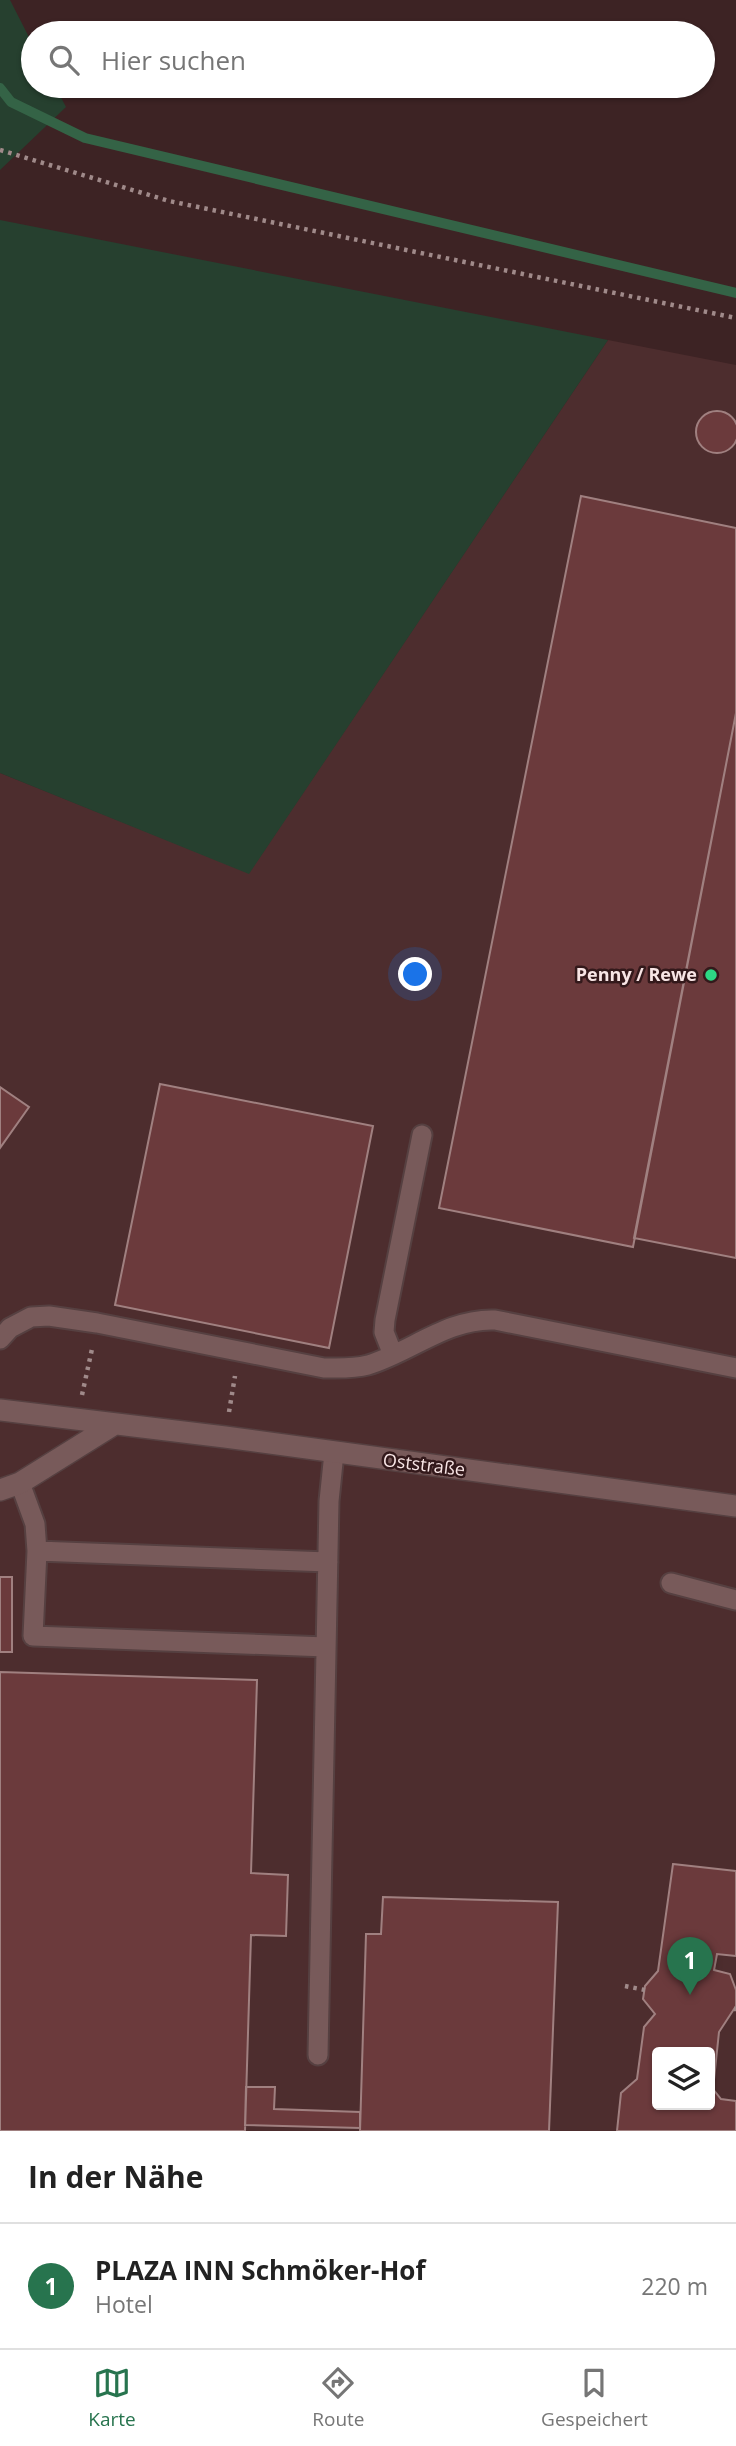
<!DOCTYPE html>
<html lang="de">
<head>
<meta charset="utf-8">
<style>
	:root { --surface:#fff; --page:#f2f2f2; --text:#222; --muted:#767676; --line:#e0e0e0; --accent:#27744e }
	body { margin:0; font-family:"Open Sans",sans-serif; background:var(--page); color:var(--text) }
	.controls { position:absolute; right:21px; bottom:21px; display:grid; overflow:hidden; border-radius:7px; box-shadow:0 2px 5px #0004 }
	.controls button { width:63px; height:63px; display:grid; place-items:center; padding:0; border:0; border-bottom:2px solid var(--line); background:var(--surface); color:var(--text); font:35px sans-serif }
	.you { position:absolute; left:416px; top:975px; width:24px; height:24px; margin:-18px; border:5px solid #fff; border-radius:50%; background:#1a73e8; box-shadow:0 0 0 10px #1a73e833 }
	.badge { display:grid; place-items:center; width:46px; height:46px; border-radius:50%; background:var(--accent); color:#fff; font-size:23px; font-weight:700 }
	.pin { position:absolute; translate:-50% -58px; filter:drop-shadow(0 2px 4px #0008) }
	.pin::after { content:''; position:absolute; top:37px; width:24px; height:21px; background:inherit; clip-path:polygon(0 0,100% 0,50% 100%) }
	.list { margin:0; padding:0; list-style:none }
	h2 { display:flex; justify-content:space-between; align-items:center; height:91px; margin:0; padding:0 28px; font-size:30px }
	h2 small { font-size:23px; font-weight:400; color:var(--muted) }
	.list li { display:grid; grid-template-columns:46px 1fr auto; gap:21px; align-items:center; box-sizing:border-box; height:126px; padding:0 28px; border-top:2px solid var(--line) }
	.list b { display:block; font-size:26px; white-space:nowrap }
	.list p { margin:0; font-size:23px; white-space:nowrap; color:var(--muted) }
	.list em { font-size:23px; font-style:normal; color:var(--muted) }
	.icon { flex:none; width:38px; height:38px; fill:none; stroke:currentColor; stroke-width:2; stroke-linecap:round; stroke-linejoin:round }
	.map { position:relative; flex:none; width:736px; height:2131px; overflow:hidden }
	.search { position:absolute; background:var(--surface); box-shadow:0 2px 5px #0004; left:21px; right:21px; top:21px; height:77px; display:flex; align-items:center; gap:18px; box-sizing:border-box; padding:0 24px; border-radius:38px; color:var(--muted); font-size:26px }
	.sheet { height:217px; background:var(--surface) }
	nav { display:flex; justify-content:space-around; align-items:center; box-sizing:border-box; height:98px; border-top:2px solid var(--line); background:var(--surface); font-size:19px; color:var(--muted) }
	nav a { display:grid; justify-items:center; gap:4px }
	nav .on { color:var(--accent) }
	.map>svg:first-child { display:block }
	.built { fill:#4d2d2e; fill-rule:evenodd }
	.green { fill:#26402f }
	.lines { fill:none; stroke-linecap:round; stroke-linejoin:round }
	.stream { stroke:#346346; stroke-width:10 }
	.building { fill:#6b3a3c; stroke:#a08080; stroke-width:2; fill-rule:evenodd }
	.lane-casing { stroke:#564041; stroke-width:23 }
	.street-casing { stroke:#564041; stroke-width:24 }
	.path { stroke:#a08a8a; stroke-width:4.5; stroke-dasharray:3.5 5; stroke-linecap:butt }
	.lane { stroke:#785a5a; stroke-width:19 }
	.street { stroke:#785a5a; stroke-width:21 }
	.poi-dot { fill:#2dd884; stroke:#33191b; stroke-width:2.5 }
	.labels { text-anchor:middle; stroke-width:5; stroke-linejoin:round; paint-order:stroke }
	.poi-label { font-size:18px; font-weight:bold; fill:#f8e5e5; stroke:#33191b; text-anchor:end }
	.street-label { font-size:18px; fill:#f8e5e5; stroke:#33191b }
</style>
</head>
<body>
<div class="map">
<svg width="736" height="2131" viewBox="0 0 736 2131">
	<rect width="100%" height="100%" fill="#3d2324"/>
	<path class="built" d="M608,340l128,25v1766h-736v-1358l249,100zM657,2052h53v53h-53z"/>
	<path class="green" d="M0,0h10l23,45v41h22l11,21 -66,63z
		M0,220l608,120 -359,534 -249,-101z"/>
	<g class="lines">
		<path class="stream" d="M0,88l11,14 74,36 651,155"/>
	</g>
	<path class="building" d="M696 432a21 21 0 1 1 42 0a21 21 0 1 1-42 0Z
		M581,496l155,32v185l-103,534 -194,-39z
		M736,713v545l-102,-20z
		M160,1084l213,42 -44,222 -214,-43z
		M0,1087l29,20 -29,41z
		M0,1577h12v75h-12z
		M0,1672l257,8 -6,193 37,2 -2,61 -35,-1 -6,196h-245z
		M673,1864l63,7v85l-19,-2 -3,16 16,4 6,16v16l-17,26 -6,57 8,10 15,2v30h-119l4,-38 16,-14 7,-52 11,-13 -12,-15 2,-13 13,-15zM657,2052h53v53h-53z
		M383,1897l175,5 -9,229h-189l6,-197h15z
		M246,2087h29l-1,22 86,3v16l-115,-3z"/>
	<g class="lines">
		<defs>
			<path id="lane" d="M0,1339l10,-11 21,-11 18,-1 48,7 227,45c15,0 29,1 44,-3 43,-13 80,-47 127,-45l241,48
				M393,1355l-9,-23 1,-12 37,-185
				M20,1483l15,41 2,27
				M671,1583l65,17
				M326,1647l-293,-11 4,-85 291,11
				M318,2055l11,-554 5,-48"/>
			<path id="street" d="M0,1410l225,27 511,69
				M0,1490l20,-7 93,-58"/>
		</defs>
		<use href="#lane" class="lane-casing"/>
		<use href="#street" class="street-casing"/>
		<path class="path" d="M0,150l169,51 567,117
			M82,1395l10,-46
			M229,1412l6,-36
			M625,1986l20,4
			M734,2009h2"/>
		<use href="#lane" class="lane"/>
		<use href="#street" class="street"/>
	</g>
	<circle class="poi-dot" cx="711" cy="975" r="7"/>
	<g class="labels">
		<g class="poi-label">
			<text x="697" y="981">Penny / Rewe</text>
		</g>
		<g class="street-label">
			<text transform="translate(424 1465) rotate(7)" y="6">Oststraße</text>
		</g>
	</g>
</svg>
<div class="controls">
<button><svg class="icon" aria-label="layers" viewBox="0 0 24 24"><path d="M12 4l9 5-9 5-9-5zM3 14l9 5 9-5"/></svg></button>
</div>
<div class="you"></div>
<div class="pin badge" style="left:690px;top:1995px">1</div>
<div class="search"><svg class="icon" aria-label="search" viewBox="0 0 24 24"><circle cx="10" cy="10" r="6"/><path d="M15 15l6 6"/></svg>Hier suchen</div>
</div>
<section class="sheet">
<h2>In der Nähe<small></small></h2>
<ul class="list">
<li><span class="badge">1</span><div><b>PLAZA INN Schmöker-Hof</b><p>Hotel</p></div><em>220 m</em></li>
</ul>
</section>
<nav>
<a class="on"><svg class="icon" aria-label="map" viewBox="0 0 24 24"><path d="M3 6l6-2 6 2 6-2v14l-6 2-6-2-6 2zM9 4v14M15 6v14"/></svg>Karte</a>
<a><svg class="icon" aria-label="directions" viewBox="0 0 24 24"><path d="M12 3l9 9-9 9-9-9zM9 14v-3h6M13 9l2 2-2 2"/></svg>Route</a>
<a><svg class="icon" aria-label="saved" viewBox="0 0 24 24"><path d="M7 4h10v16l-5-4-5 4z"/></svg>Gespeichert</a>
</nav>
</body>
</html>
